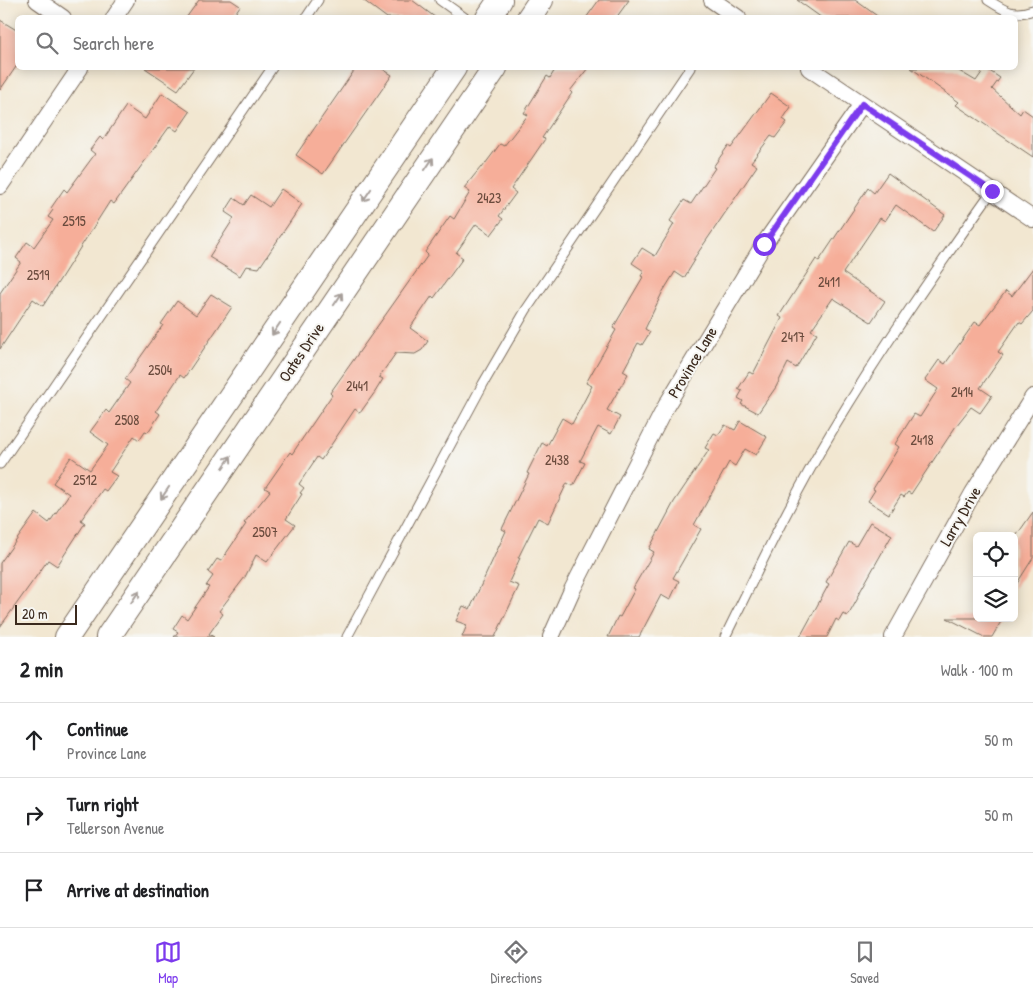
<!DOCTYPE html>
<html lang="en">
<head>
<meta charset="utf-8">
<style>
	:root { --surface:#fff; --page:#f6f6f6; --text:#202124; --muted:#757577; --line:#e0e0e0; --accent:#7c3aed }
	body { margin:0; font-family:"Patrick Hand",sans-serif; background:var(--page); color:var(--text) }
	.controls { position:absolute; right:15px; bottom:15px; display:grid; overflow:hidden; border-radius:8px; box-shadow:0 2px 12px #0003 }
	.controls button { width:45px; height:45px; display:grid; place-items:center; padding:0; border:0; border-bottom:1px solid var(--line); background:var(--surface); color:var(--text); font:25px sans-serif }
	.scale { position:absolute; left:15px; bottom:12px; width:62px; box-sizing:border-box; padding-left:5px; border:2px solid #3b2a1e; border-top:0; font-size:14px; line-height:18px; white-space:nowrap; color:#3b2a1e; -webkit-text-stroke:4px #f6f6f2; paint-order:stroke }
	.stop { position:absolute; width:15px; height:15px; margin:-11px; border:4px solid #7c3aed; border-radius:50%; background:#fff }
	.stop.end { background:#7c3aed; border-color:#fff; box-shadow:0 1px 5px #0008 }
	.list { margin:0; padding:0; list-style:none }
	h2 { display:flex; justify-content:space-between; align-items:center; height:65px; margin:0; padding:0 20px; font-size:21px }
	h2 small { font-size:16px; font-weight:400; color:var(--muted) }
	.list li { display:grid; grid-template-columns:32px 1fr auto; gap:15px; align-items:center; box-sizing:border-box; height:75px; padding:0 20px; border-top:1px solid var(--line) }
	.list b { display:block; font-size:19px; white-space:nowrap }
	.list p { margin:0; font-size:16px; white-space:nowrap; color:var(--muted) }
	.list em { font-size:16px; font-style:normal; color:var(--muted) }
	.icon { flex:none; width:28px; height:28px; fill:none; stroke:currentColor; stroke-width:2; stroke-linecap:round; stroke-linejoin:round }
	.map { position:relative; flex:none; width:1033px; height:637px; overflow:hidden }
	.search { position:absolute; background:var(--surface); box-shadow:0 2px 12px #0003; left:15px; right:15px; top:15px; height:55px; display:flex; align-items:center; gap:12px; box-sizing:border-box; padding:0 18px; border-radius:8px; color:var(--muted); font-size:19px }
	.sheet { height:290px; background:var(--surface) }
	nav { display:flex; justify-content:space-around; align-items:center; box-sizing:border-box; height:70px; border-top:1px solid var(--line); background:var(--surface); font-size:14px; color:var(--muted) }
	nav a { display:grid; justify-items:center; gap:2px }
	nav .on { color:var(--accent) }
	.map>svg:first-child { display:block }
	.building { fill:#f6ae99 }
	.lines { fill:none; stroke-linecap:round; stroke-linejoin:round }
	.lane-casing { stroke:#7b6c5d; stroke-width:11 }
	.street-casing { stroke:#7b6c5d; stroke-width:18 }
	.secondary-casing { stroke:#7b6c5d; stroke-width:26 }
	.lane { stroke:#fff; stroke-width:9 }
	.street { stroke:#fff; stroke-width:16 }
	.secondary { stroke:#fff; stroke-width:24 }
	.oneway { stroke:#a79f9a }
	.route { stroke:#7c3aed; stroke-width:6 }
	.labels { text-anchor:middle; stroke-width:4; stroke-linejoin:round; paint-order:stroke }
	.number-label { font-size:14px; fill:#6a4b3d }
	.street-label { font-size:16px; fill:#3b2a1e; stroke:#f6f6f2 }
</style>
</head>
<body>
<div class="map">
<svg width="1033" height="637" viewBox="0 0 1033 637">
	<rect width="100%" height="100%" fill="#f6f6f2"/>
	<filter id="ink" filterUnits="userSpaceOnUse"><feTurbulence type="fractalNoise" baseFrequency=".02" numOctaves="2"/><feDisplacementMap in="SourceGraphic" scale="10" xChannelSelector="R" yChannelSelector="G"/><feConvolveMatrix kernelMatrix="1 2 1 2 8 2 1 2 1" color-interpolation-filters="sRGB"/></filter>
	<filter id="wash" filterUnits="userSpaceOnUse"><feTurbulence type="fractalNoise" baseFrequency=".0096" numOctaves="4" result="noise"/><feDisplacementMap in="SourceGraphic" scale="20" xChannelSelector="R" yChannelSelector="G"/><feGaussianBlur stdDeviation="1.12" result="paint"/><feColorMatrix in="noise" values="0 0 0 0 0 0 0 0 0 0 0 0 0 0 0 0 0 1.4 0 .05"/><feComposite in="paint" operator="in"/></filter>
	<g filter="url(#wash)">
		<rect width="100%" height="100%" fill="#f2e7d1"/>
		<g id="blocks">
			<path class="building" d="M199,0h32l9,6 -8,12h-46z
				M363,0h49l24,18h-49z
				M599,0h30l-13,18h-30z
				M797,0h58l25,18h-58z
				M0,20l18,11v33l-18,26z
				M145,68h49l-16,22z
				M356,68h25l11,7 -69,99 -27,-19z
				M556,68h32l-18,23 2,2 -30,45 3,1 -34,50 5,4 -17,23 4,3 -12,16 -15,-11 -20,29 7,5 -29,40 -2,-2 -22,32 18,13 -6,9 -7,4 -19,-1 -17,24 4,2 -8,13 -15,21 -5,-4 -34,51 -4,-3 -18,27 5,4 -4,5 2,1 -16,25 9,6 -28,37 -11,-7 -11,22 -26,34 4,3 -14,20 5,3h-40l4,-5 -5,-3 9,-14 5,4 22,-32 -3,-1 7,-10 -5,-4 9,-13 4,2 25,-37 -2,-1 26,-32 -5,-3 25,-36 2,2 40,-59 -2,-2 98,-138 -3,-3 25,-36 4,3 16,-27 -6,-4 17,-21 1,1 18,-24 4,2 24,-31 -4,-2 23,-37 3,2z
				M911,68h43l22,13 9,-13 15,10 -8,11 28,25 3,-5 10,7v41l-77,-52 3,-3z
				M162,93l28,19 -13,19 -7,-5 -56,78 -4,-3 -67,105 -10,-7 -33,50v-56l21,-31 -5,-4 11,-16 7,5 19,-27 -5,-3 5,-7 -2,-2 13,-19 3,3 28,-38 -5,-4 10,-13 3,3 23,-34 19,13z
				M771,93l20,14 -8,12 4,3 -12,16 -4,-2 -20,26 6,4 -64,94h2l-11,18 -9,-6 -13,21 -17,36 5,3 -8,13 -4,-2 -15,28 5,3 -21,36 13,7 -9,17 -13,-7 -18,34 5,2 -12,23 -6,-3 -19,40 -10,-5 -20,40h2l-11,24 10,4 -24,51h-33l5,-12 -11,-4 7,-15 7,3 36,-78 -4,-2 27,-55 -2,-1 15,-30 5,3 15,-28 10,6 20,-38 -6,-3 30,-53 -3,-2 30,-51 -2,-1 3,-5 -12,-8 10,-15 13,8 19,-32 -4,-3 14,-21 7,4 24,-36 -2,-1 15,-21 3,2z
				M888,173l57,42 -12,17 -37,-27 -11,16 -5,-3 -37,55 42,28 -14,21 -38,-24 -22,32 6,3 -21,35 -8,-5 -12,24 -18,26 -17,-9 2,-3 -5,-3 4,-7 -4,-2 11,-17 4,2 29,-56 -3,-2 37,-57 3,2 49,-73 6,5z
				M281,189l21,15 -43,64 -13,-2 -6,10 -31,-19 25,-39 -9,-6 9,-14 10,7 7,-10 18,12z
				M1033,268v43l-11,13 -3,-2 -21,30 5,3 -23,33 12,8 -12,17 -9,-6 -15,19 -45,68 -3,-2 -4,5 -3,-2 -12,19 -21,-13 7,-11 -2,-1 26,-42 -4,-3 19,-30 6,3 18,-28 -13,-9 14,-20 6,4 30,-42 5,3 26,-34 6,5z
				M211,294l21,13 -48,71 -4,-3 -24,36 4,3 -12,18 -3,-1 -6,9 -5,-4 -24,36 7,4 -11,15 -3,-2 -22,31 4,3 -28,43 -9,-6 -48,67v-64l36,-50 13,10 20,-29 -16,-11 18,-26 19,13 18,-25 -18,-13 16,-22 3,3 21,-30 -5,-4 38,-54 -2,-1 16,-23 19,14z
				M740,421l27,16 -11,18 -11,-6 -10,17 -6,-4 -35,63 7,4 -28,49 6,3 -9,19 -9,-5 -22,42h-31l10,-21 2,1 15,-28 -2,-1 21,-36 -5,-3 25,-47 35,-52 -4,-2 9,-15 4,2 7,-10 10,5z
				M1033,512v46l-19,30v-49z
				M870,522l22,13 -35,62 1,1 -10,18 -5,-2 -4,7 -3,-2 -9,18h-27l29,-53 -3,-2 23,-40 7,4z
				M947,618h56l-11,19h-8z"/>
		</g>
	</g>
	<g filter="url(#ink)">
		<use href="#blocks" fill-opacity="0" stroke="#7b6c5d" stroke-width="1"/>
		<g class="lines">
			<defs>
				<path id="lane" d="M440,0l25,18
					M988,0c17,11 25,17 45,10
					M306,18l12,-18
					M0,464l272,-396
					M347,637l136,-253 43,-74 164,-242
					M725,637c34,-69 67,-139 107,-206 49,-82 104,-161 160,-240"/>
				<path id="street" d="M37,0l26,18
					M712,0l26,18
					M114,18l12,-18
					M809,68l224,151
					M0,186l80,-118
					M551,637l21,-47 94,-184 98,-162 98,-140
					M893,637l80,-144 60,-96"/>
				<path id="secondary" d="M488,18l12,-18
					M529,18l12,-18
					M67,637l387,-569
					M108,637l387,-569"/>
			</defs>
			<use href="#lane" class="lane-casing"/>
			<use href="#street" class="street-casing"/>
			<use href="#secondary" class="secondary-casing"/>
			<use href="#lane" class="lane"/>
			<use href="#street" class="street"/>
			<use href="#secondary" class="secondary"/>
		</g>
		<defs><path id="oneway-shaft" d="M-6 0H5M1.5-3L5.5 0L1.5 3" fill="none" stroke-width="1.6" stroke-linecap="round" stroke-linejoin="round" transform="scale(1.25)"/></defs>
		<g class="oneway">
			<use href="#oneway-shaft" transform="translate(429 164) rotate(-56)"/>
			<use href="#oneway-shaft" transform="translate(367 195) rotate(124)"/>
			<use href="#oneway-shaft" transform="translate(338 299) rotate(-56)"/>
			<use href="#oneway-shaft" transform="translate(276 329) rotate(124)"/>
			<use href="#oneway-shaft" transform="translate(227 462) rotate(-56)"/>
			<use href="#oneway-shaft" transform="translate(165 493) rotate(124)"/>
			<use href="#oneway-shaft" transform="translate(135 597) rotate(-56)"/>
		</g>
	</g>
	<g class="lines" filter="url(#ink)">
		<path class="route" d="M764,244l98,-140 130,87"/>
	</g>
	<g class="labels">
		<g class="number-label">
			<text x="489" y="203">2423</text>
			<text x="74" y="226">2515</text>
			<text x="38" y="280">2519</text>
			<text x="829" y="287">2411</text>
			<text x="793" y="342">2417</text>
			<text x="160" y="375">2504</text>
			<text x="357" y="391">2441</text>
			<text x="962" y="397">2414</text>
			<text x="127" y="425">2508</text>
			<text x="922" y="445">2418</text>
			<text x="557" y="465">2438</text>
			<text x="85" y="485">2512</text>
			<text x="265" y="537">2507</text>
		</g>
		<g class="street-label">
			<text transform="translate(301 352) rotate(-56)" y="6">Oates Drive</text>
			<text transform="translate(692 362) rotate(-59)" y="6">Province Lane</text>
			<text transform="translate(960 516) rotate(-60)" y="6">Larry Drive</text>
		</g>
	</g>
</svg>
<div class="controls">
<button><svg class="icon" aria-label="locate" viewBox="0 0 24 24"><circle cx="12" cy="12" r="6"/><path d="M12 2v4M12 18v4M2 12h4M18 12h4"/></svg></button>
<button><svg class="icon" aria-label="layers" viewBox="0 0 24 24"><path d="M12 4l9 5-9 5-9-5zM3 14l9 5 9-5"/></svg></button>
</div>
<div class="scale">20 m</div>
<div class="stop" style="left:764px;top:244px"></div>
<div class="stop end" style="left:992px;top:191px"></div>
<div class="search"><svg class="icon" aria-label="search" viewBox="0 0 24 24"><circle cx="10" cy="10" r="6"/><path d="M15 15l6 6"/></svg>Search here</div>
</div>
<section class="sheet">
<h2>2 min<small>Walk · 100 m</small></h2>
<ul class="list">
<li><svg class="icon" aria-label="ahead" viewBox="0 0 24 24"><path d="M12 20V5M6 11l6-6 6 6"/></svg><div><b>Continue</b><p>Province Lane</p></div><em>50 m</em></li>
<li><svg class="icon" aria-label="right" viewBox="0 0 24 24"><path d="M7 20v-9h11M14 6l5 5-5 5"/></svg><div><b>Turn right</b><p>Tellerson Avenue</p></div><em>50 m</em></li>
<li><svg class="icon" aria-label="arrive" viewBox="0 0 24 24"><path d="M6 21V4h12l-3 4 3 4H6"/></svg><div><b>Arrive at destination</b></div></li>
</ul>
</section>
<nav>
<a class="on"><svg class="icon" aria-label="map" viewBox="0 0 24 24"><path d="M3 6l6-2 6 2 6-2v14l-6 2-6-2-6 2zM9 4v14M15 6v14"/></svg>Map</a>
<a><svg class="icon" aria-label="directions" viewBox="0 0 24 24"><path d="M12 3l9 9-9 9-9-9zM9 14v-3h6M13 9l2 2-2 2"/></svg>Directions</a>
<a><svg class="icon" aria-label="saved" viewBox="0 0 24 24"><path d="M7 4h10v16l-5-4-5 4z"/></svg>Saved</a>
</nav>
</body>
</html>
